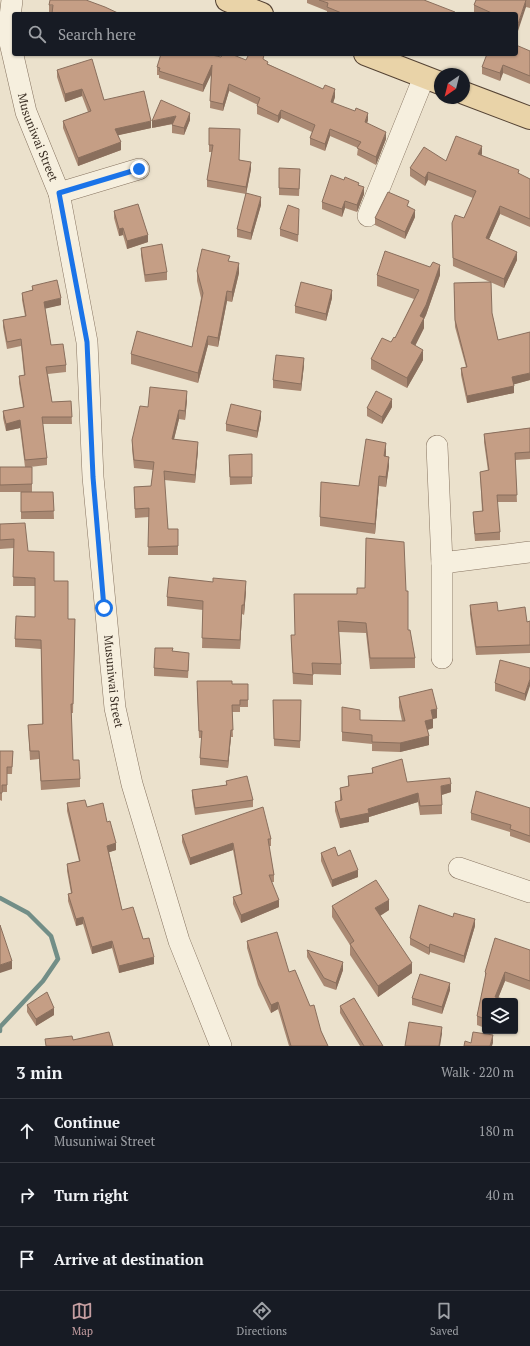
<!DOCTYPE html>
<html lang="en">
<head>
<meta charset="utf-8">
<style>
	:root { --surface:#171b24; --page:#242831; --text:#f1f3f6; --muted:#9ea1a6; --line:#363941; --accent:#c59ea1 }
	body { margin:0; font-family:"PT Serif",serif; background:var(--page); color:var(--text) }
	.controls { position:absolute; right:12px; bottom:12px; display:grid; overflow:hidden; border-radius:4px; box-shadow:0 1px 3px #0004 }
	.controls button { width:36px; height:36px; display:grid; place-items:center; padding:0; border:0; border-bottom:1px solid var(--line); background:var(--surface); color:var(--text); font:20px sans-serif }
	.compass { position:absolute; left:434px; top:68px; width:36px; height:36px; border-radius:50%; background:var(--surface); box-shadow:0 1px 3px #0004; rotate:215deg }
	.stop { position:absolute; width:12px; height:12px; margin:-9px; border:3px solid #1a73e8; border-radius:50%; background:#fff }
	.stop.end { background:#1a73e8; border-color:#fff; box-shadow:0 1px 4px #0008 }
	.list { margin:0; padding:0; list-style:none }
	h2 { display:flex; justify-content:space-between; align-items:center; height:52px; margin:0; padding:0 16px; font-size:17px }
	h2 small { font-size:13px; font-weight:400; color:var(--muted) }
	.list li { display:grid; grid-template-columns:26px 1fr auto; gap:12px; align-items:center; box-sizing:border-box; height:64px; padding:0 16px; border-top:1px solid var(--line) }
	.list b { display:block; font-size:15px; white-space:nowrap }
	.list p { margin:0; font-size:13px; white-space:nowrap; color:var(--muted) }
	.list em { font-size:13px; font-style:normal; color:var(--muted) }
	.icon { flex:none; width:22px; height:22px; fill:none; stroke:currentColor; stroke-width:2; stroke-linecap:round; stroke-linejoin:round }
	.map { position:relative; flex:none; width:530px; height:1046px; overflow:hidden }
	.search { position:absolute; background:var(--surface); box-shadow:0 1px 3px #0004; left:12px; right:12px; top:12px; height:44px; display:flex; align-items:center; gap:10px; box-sizing:border-box; padding:0 14px; border-radius:4px; color:var(--muted); font-size:15px }
	.sheet { height:244px; background:var(--surface) }
	nav { display:flex; justify-content:space-around; align-items:center; box-sizing:border-box; height:56px; border-top:1px solid var(--line); background:var(--surface); font-size:11px; color:var(--muted) }
	nav a { display:grid; justify-items:center; gap:2px }
	nav .on { color:var(--accent) }
	.map>svg:first-child { display:block }
	.lines { fill:none; stroke-linecap:round; stroke-linejoin:round }
	.stream { stroke:#728e87; stroke-width:4.5 }
	.minor-casing { stroke:#877461; stroke-width:22 }
	.major-casing { stroke:#554334; stroke-width:24 }
	.minor { stroke:#f6efde; stroke-width:21 }
	.major { stroke:#e9d3a8; stroke-width:22 }
	.wall { fill:#a98872 }
	.shaded-wall { fill:#8a6f5d }
	.building { fill:#c59e85; stroke:#8a6f5d }
	.route { stroke:#1a73e8; stroke-width:5 }
	.labels { text-anchor:middle; stroke-width:4; stroke-linejoin:round; paint-order:stroke }
	.street-label { font-size:12px; fill:#392d23; stroke:#f3ebda }
</style>
</head>
<body>
<div class="map">
<svg width="530" height="1046" viewBox="0 0 530 1046">
	<rect width="100%" height="100%" fill="#ebe1cc"/>
	<g class="lines">
		<path class="stream" d="M0,898l28,15 23,23 7,23 -15,22 -43,46v4"/>
		<defs>
			<g id="minor">
				<path id="s1" d="M12,0l-4,34 18,78 33,81 28,149 6,135 22,231 17,76 47,157 42,105"/>
				<path d="M59,193l80,-24"/>
				<path d="M368,216l56,-139"/>
				<path d="M437,446l5,117v95"/>
				<path d="M442,563l88,-11"/>
				<path d="M459,868l71,24"/>
			</g>
			<path id="major" d="M227,0l35,14
				M365,54l75,29
				M464,93l66,25"/>
		</defs>
		<use href="#minor" class="minor-casing"/>
		<use href="#major" class="major-casing"/>
		<use href="#minor" class="minor"/>
		<use href="#major" class="major"/>
	</g>
	<path class="wall" d="M307,0h117l31,14h-128v-3l-20,-8z
		M476,0h54v8l-4,-1 -10,7h-38l-4,-2v-7z
		M49,5l71,9 -71,-2z
		M530,51v33l-27,-11 -3,8 -18,-7v-7z
		M221,57l25,3h18l4,4 67,33 -2,6 35,17 -1,3 19,16 -10,26 -19,-10 1,-7 -28,-12 -5,15 -15,-6v-7l2,-6 -31,-14 -3,5 -21,-9v-8l1,-1 -29,-14 -6,20 -13,-3 1,-35 -8,19 -44,-14v-3h-2v-8z
		M57,70l47,30 47,28 -33,7 3,15 -43,16 -15,-38v-7l25,-9 -6,-16 -17,6 -8,-25z
		M190,113v7l-6,15 -12,-2v-8l1,-1 -21,4z
		M209,128l31,32 11,9 -5,25 15,11 -10,35 -14,-3v-8l9,-35 -39,-7v-7l5,-28h-3z
		M482,154l-1,1 49,24v48l-30,-13 -11,25 28,21 -13,28 -51,-22 -1,-43 12,-5 9,-20 -45,-18 -3,6 -15,-10v-8z
		M300,176l-1,20 -20,-1v-7z
		M359,185l5,9 -7,18 -12,-4 -3,9 -20,-8v-7z
		M409,206l6,11 -10,22 -30,-14v-7z
		M114,211l34,31 -21,7 -4,-14 -4,1 -5,-18z
		M299,216l-1,26 -18,-6v-7z
		M141,248l26,24v8l-22,2 -4,-27z
		M230,261l9,12 -7,29 -5,-1 -9,46 -10,-2 -10,38 -67,-19v-10l61,-7 9,-49 -4,-17v-10z
		M377,275h63l-14,40 -2,4v9l-9,18 8,14 -16,28 -36,-19v-10l20,-17 4,-4 19,-39 -37,-13z
		M32,286l29,19 -16,3 6,37 15,20v7l-18,2 4,28 19,-1 1,23h-29l4,34v7l-17,2h2v25h21l1,27h-33v-27h-21v-25h25l-5,-39 -14,3 -3,-13v-7l20,-4 -4,-24v-7l5,-1 -3,-29 -14,3 -4,-22v-7l22,-4 -3,-16v-7l10,-3z
		M454,291l38,22 6,27 32,40 -16,4v9l-47,10 -6,-28v-7l5,-1 -11,-40z
		M332,298l-6,23 -31,-8v-7z
		M304,365l-3,26 -28,-3v-8z
		M187,400l-2,20 -6,-1 -5,20 24,11 -3,33 -31,-3 4,49h10v26h-30l1,-38 -14,1 -1,-31 17,-1 2,-16 -19,-2 -2,-19v-9l16,-33z
		M392,407l-10,17 -15,-8v-8z
		M261,418l-4,20 -31,-7v-7z
		M530,428v31l-15,1 2,42h-20l3,30v8l-25,1 -2,-22v-7l9,-1 -2,-39 8,-1 -4,-29v-8z
		M386,452v4l3,10 -3,21 -7,-1 -4,48 -55,-8v-9l39,-31z
		M229,462l23,15v7l-22,1z
		M0,524l28,27 26,30 14,38h7l-2,94h-2l2,47 7,19v8l-39,3 -2,-31 -9,1 -2,-35 14,-1 -1,-75 -26,-2v-8l20,-22v-31h-22l1,-38 -14,1z
		M357,588l51,42 7,28v10l-45,1 -4,-36 -27,-1 2,32v11l-28,-1v11l-20,-1 -2,-49h4l62,-41z
		M246,591l-2,24 -2,-1 -2,35 -38,-1 1,-38 -36,-4v-9z
		M470,605l28,6 29,11 3,-1v32l-54,2 -6,-41z
		M173,651l16,9 -1,18 -34,-2v-8z
		M530,668l-5,33 -30,-10v-8z
		M232,684h16v23h-8v5h-8l1,25h-2l-3,31 -28,-3v-7l2,-20h-3l-2,-50z
		M399,697l38,21 -4,1v9l-5,2 1,15 -29,7 -28,-1v-7l-30,-3v-9l18,-12 42,1 -3,-14z
		M273,700h28l-1,48 -26,-2z
		M0,751h13l-1,23h-5v18h-5v9l-2,-1z
		M372,768l35,14 44,10 -9,3v19l-22,1 -2,-13 -49,15v5l-29,6 -5,-17v-9l5,-1v-13l8,-1v-11l24,-3z
		M226,781l27,19v7l-58,8 -3,-18v-7l34,-5z
		M67,803l20,4 20,15 9,28 -7,2 13,58 21,29 11,25 -35,9 -7,-25 -20,6 -9,-30 -7,2 -8,-25v-7l3,-1 -4,-22v-7l12,-3 -12,-50z
		M530,808v35l-20,-7v-4l-39,-12v-7z
		M182,835l89,4v7h-2l5,29v7h-2l7,25 -38,16 -8,-19v-7l8,-3 -8,-44 -43,15 -8,-23z
		M321,853l17,3 20,21 -26,10 -11,-26z
		M332,906l57,4 -9,6 32,57 -34,24 -28,-42v-10l-18,-28z
		M475,926l-11,37 -34,-11 -1,3 -19,-10v-7z
		M247,941l42,31 32,59 7,15h-39l-11,-37 -7,4 -13,-28 -11,-37z
		M307,950l36,20 -7,20 -12,-4 -17,-29z
		M530,950v40l-25,-9 -7,17 5,3h-18v27l-8,-3v-9l8,-37v-7z
		M450,990l-8,24 -30,-9v-7z
		M27,1005l27,10 -18,11 -9,-14z
		M340,1006l43,40h-23l-20,-33z"/>
	<path class="shaded-wall" d="M526,0v7l-10,30v-7z
		M212,65v8l-9,19v-7z
		M503,65v8l-3,8v-8z
		M229,84v7l-6,20v-7z
		M82,89v7l-17,6v-8z
		M335,89v8l-4,12v-7z
		M281,110v8l-3,5v-7z
		M190,113v7l-6,15v-7z
		M368,113v7l-3,9v-7z
		M176,116v7l-24,5v-7z
		M151,121v7l-36,8v-7z
		M330,129v7l-5,15v-7z
		M386,132v7l-10,26v-8z
		M121,142v8l-43,16v-8z
		M482,146v8l-4,8v-8z
		M251,162v7l-5,25v-7z
		M428,172v8l-3,6v-8z
		M364,187v7l-7,18v-7z
		M261,197v8l-10,35v-7z
		M345,201v7l-3,9v-8z
		M500,206v8l-14,32v-8z
		M415,210v7l-10,22v-7z
		M123,228v7l-4,1v-7z
		M148,235v7l-21,7v-8z
		M517,252v8l-13,28v-9z
		M239,263v10l-7,29v-10z
		M440,265v10l-14,40 -2,4v9l-13,26v-11l9,-27z
		M332,290v8l-6,23v-7z
		M227,291v10l-9,46v-9z
		M61,298v7l-17,4v-7z
		M208,336v9l-10,38v-10z
		M423,350v10l-16,28v-10z
		M304,358v7l-3,26v-7z
		M530,373v7l-18,5v-8z
		M514,386v7l-47,10v-7z
		M187,391v9l-2,20v-9z
		M392,399v8l-10,17v-7z
		M179,410v9l-7,28v-8z
		M261,411v7l-4,20v-7z
		M20,420v8l-14,3v-7z
		M198,442v8l-3,33v-8z
		M386,443v9l-2,14v-10z
		M389,457v9l-3,21v-10z
		M379,476v10l-4,48v-10z
		M246,581v10l-2,24v-10z
		M242,605v9l-2,35v-9z
		M530,679v7l-5,15v-7z
		M437,709v9l-6,1v-9z
		M433,719v9l-8,2v-9z
		M231,730v7l-3,31v-7z
		M429,736v9l-29,7v-9z
		M451,784v8l-10,3v-9z
		M418,793v9l-49,15v5l-29,6v-9l28,-10z
		M116,843v7l-9,3v-7z
		M233,843v7l-43,15v-7z
		M358,870v7l-26,10v-7z
		M279,900v7l-38,16v-8z
		M389,900v10l-14,9v-11z
		M83,917v7l-7,2v-7z
		M475,919v7l-11,37v-7z
		M112,941v7l-20,6v-7z
		M430,944v8l-1,3v-7z
		M154,957v7l-35,9v-7z
		M12,961v8l-12,4v-8z
		M343,962v8l-7,20v-7z
		M412,963v10l-34,24v-11z
		M505,972v9l-8,20 -2,-4z
		M450,983v7l-8,24v-7z
		M278,1002v7l-7,4v-8z
		M54,1008v7l-18,11v-7z
		M442,1027v7l-2,12h-1z
		M493,1035v8l-1,3h-2z"/>
	<path class="building" d="M50,0h36l19,7 15,7h-68l1,-9h-4z
		M319,0h105l31,12v2h-111l-17,-7 1,-4z
		M476,0h50l-10,30v-16h-22l-20,-9z
		M516,45l14,6v25l-27,-11 -3,8 -18,-6 5,-13h29z
		M161,54h46l14,3 2,-3h8l15,6 3,-6h14l1,1 -1,4 5,3 -1,2 56,25 2,-4 10,4 -4,13 24,9 1,-3 12,5 -3,9 21,10 -10,25 -19,-9 4,-6 -31,-13 -5,15 -15,-6 5,-13 -34,-15 -3,6 -21,-10 3,-8 -31,-14 -6,20 -13,-3 2,-36 -9,20 -44,-14 1,-3 -3,-1z
		M92,59l12,41 40,-9 7,30 -36,8 6,13 -43,16 -15,-37 28,-10 -9,-22 -17,5 -8,-24z
		M161,100l29,13 -6,15 -12,-3 4,-9 -24,5z
		M209,128l31,1 -1,31 12,2 -5,25 -39,-7 6,-35h-4z
		M456,136l26,10 -4,8 41,16 -1,3 12,6v40l-30,-13 -14,32 31,14 -13,27 -51,-21 -1,-35 3,-8 9,3 12,-27 -48,-19 -3,6 -15,-10 14,-21 22,14z
		M279,168l21,1 -1,20 -20,-1z
		M331,175l13,5 1,-3 14,6 -1,2 6,2 -7,18 -12,-4 -3,8 -20,-7z
		M388,192l21,9 -2,5 8,4 -10,22 -30,-14z
		M246,193l15,4 -10,36 -14,-4z
		M138,204l10,31 -21,6 -4,-13 -4,1 -5,-18z
		M288,205l11,4 -1,26 -18,-6z
		M162,244l5,28 -22,3 -4,-27z
		M202,249l28,7 -2,5 11,2 -7,29 -5,-1 -9,47 -10,-2 -10,37 -67,-19 6,-23 55,16 11,-54 -6,-22z
		M385,251l45,16 3,-5 7,3 -14,40 -6,11 4,2 -13,25 12,7 -16,28 -36,-19 11,-21 9,4 3,-5 1,1 24,-48 -42,-15z
		M57,280l4,18 -17,4 7,43 12,-1 3,21 -20,2 6,35 19,-1 1,16h-30l5,41 -22,2 -5,-40 -14,4 -3,-13 21,-4 -5,-31 6,-1 -4,-36 -14,3 -4,-22 23,-4 -4,-23 11,-3 -1,-4z
		M301,282l31,8 -6,24 -31,-8z
		M491,282l1,31 6,27 32,-8v41l-18,4 2,9 -47,10 -6,-28 6,-1 -12,-47 -1,-37z
		M276,355l28,3 -3,26 -28,-4z
		M150,387l37,4 -2,20 -6,-1 -7,29 26,3 -3,33 -31,-4 4,58h10v17l-30,1 1,-39 -14,1 -1,-22 17,-1 3,-24 -20,-2 -2,-20 8,-34 8,1z
		M376,391l16,8 -10,18 -15,-9z
		M231,404l30,7 -4,20 -31,-7z
		M530,428v24l-15,1 2,42h-20l3,37 -25,2 -2,-22 10,-1 -3,-39 9,-2 -5,-36z
		M366,439l20,4 -2,13 5,1 -3,20 -7,-1 -4,48 -55,-7 1,-35 38,4z
		M252,454v23h-22l-1,-22z
		M0,467h32v17l-32,1z
		M21,492h32l1,19 -33,1z
		M25,523l3,28 26,1v29h14v38h7l-2,85h-2l2,56h6l1,19 -39,2 -2,-30h-9l-2,-26 15,-1 -2,-84 -26,-1 1,-23 19,1v-39l-22,-1 1,-38 -14,1v-16z
		M366,538l38,4 2,49h2v39h2l5,28h-45l-4,-35 -28,-2 3,43 -29,-1 1,12 -20,-2 -2,-38h4l-1,-41h63v-6h8z
		M169,577l44,5v-4l33,3 -2,24h-2l-2,35 -38,-2 1,-37 -36,-4z
		M497,602l1,9 27,-4 2,15 3,-1v24l-54,2 -6,-42z
		M155,648h18l-1,3 17,2 -1,18 -34,-3z
		M500,660l30,8v11l-5,15 -30,-11z
		M197,681h35v3h16v16h-8v5h-8l1,25h-2l-3,31 -28,-3 2,-27h-3z
		M432,689l5,20 -6,1 2,9 -8,2 4,15 -29,7 -28,-1v-7l-30,-3v-25l18,3v10l45,1 -6,-24z
		M273,700h28l-1,41 -26,-2z
		M0,751h13l-1,16h-5v18h-5v8h-2z
		M402,759l5,23 43,-4 1,6 -10,2 1,19 -22,1 -2,-13 -50,16 1,4 -29,6 -5,-17 7,-2 -2,-12 9,-2 -1,-10 25,-3 -1,-5z
		M247,776l6,24 -58,8 -3,-18 35,-5 -1,-4z
		M476,791l54,17v28l-20,-7 1,-4 -40,-12z
		M85,800l2,7 16,-4 4,19 3,-1 6,22 -9,3 15,64 11,-3 10,32 6,-1 5,19 -35,9 -7,-25 -20,6 -9,-30 -7,2 -8,-25 4,-1 -5,-29 13,-3 -13,-58z
		M263,807l8,32h-3l6,36h-5l10,25 -38,15 -8,-18 9,-3 -9,-51 -43,15 -8,-23z
		M335,847l3,9 12,-6 8,20 -26,10 -11,-27z
		M376,880l13,20 -14,8 37,55 -34,23 -28,-42 4,-3 -22,-35z
		M419,905l34,12 1,-4 21,6 -11,37 -34,-12 -1,4 -19,-10z
		M0,925l12,36 -12,4z
		M277,932l12,40 6,-2 15,36 4,-1 7,26 7,15h-37l-13,-44 -7,3 -13,-27 -11,-37z
		M495,938l35,12v31l-25,-9 -10,25 8,2v2h-18v18l-8,-3 9,-43 -1,-1z
		M307,950l36,12 -7,21 -12,-5z
		M420,974l30,9 -8,24 -30,-9z
		M47,992l7,16 -18,11 -9,-14z
		M354,998l29,48h-19l-24,-40z
		M409,1022l33,5 -3,19h-34z
		M109,1032l4,14h-67l-1,-7 27,-3 1,4z
		M473,1032l20,3 -3,11h-26l1,-5 6,2z"/>
	<g class="lines">
		<path class="route" d="M104,608l-11,-131 -6,-135 -28,-149 80,-24"/>
	</g>
	<g class="labels">
		<g class="street-label">
			<text dy="4" stroke="none"><textPath href="#s1" startOffset="142">Musuniwai Street</textPath></text>
			<text dy="4" stroke="none"><textPath href="#s1" startOffset="694">Musuniwai Street</textPath></text>
		</g>
	</g>
</svg>
<div class="controls">
<button><svg class="icon" aria-label="layers" viewBox="0 0 24 24"><path d="M12 4l9 5-9 5-9-5zM3 14l9 5 9-5"/></svg></button>
</div>
<svg class="compass" viewBox="-18 -18 36 36"><path d="M0-13l5 13h-10z" fill="#e53935"/><path d="M0 13l5-13h-10z" fill="#9ea1a6"/></svg>
<div class="stop" style="left:104px;top:608px"></div>
<div class="stop end" style="left:139px;top:169px"></div>
<div class="search"><svg class="icon" aria-label="search" viewBox="0 0 24 24"><circle cx="10" cy="10" r="6"/><path d="M15 15l6 6"/></svg>Search here</div>
</div>
<section class="sheet">
<h2>3 min<small>Walk · 220 m</small></h2>
<ul class="list">
<li><svg class="icon" aria-label="ahead" viewBox="0 0 24 24"><path d="M12 20V5M6 11l6-6 6 6"/></svg><div><b>Continue</b><p>Musuniwai Street</p></div><em>180 m</em></li>
<li><svg class="icon" aria-label="right" viewBox="0 0 24 24"><path d="M7 20v-9h11M14 6l5 5-5 5"/></svg><div><b>Turn right</b></div><em>40 m</em></li>
<li><svg class="icon" aria-label="arrive" viewBox="0 0 24 24"><path d="M6 21V4h12l-3 4 3 4H6"/></svg><div><b>Arrive at destination</b></div></li>
</ul>
</section>
<nav>
<a class="on"><svg class="icon" aria-label="map" viewBox="0 0 24 24"><path d="M3 6l6-2 6 2 6-2v14l-6 2-6-2-6 2zM9 4v14M15 6v14"/></svg>Map</a>
<a><svg class="icon" aria-label="directions" viewBox="0 0 24 24"><path d="M12 3l9 9-9 9-9-9zM9 14v-3h6M13 9l2 2-2 2"/></svg>Directions</a>
<a><svg class="icon" aria-label="saved" viewBox="0 0 24 24"><path d="M7 4h10v16l-5-4-5 4z"/></svg>Saved</a>
</nav>
</body>
</html>
